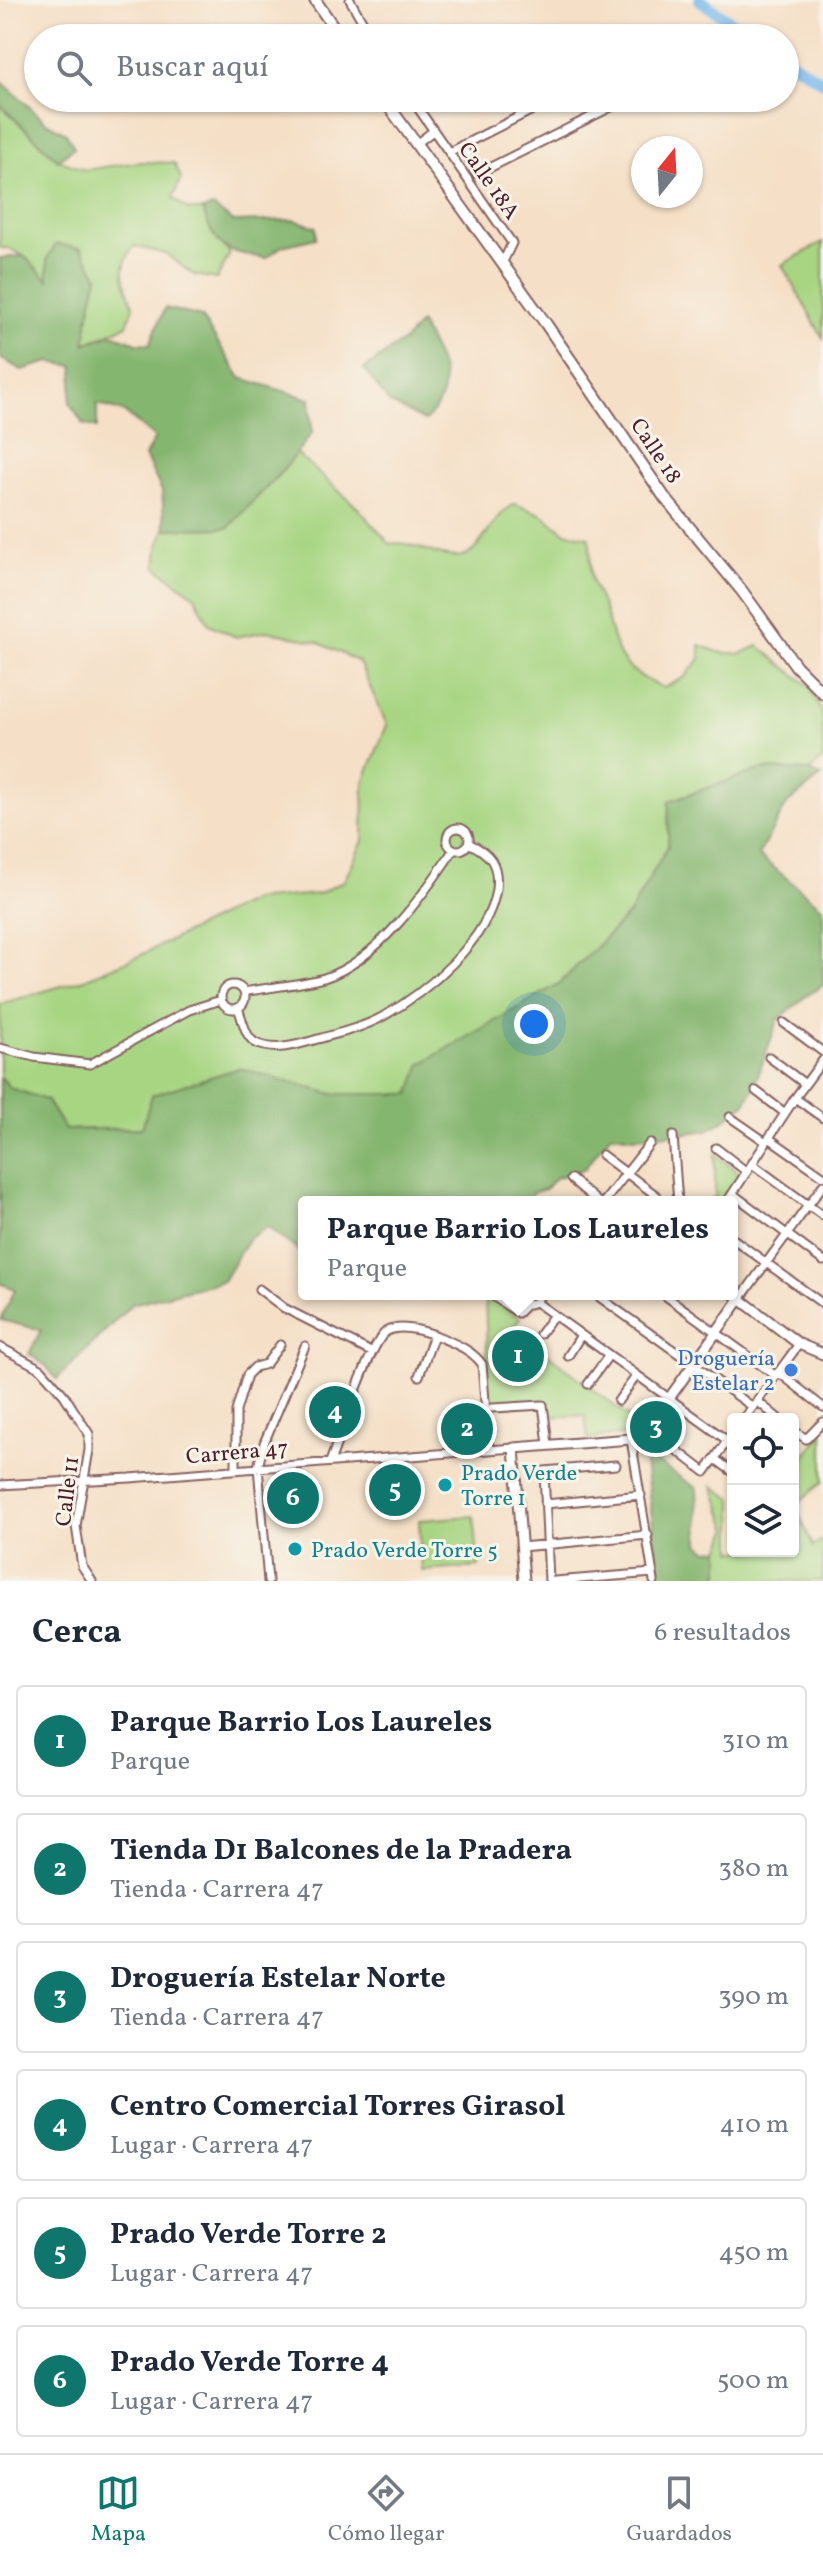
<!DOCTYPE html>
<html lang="es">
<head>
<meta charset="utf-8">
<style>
	:root { --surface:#fff; --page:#f6f6f7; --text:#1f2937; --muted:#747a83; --line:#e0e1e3; --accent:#0f766e }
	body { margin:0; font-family:Vollkorn,serif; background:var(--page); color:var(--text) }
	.controls { position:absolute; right:24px; bottom:24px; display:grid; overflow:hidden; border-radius:8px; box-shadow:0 2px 6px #0004 }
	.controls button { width:72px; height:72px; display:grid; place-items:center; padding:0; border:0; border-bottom:2px solid var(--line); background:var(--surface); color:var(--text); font:40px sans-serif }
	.compass { position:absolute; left:631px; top:136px; width:72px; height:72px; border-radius:50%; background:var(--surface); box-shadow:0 2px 6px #0004; rotate:18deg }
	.you { position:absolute; left:534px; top:1024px; width:28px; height:28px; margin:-20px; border:6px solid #fff; border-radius:50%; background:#1a73e8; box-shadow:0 0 0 12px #1a73e833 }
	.badge { display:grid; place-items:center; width:52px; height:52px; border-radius:50%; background:var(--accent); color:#fff; font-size:26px; font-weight:700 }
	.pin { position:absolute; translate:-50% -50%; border:4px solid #fff; box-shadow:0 2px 8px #0006 }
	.popup { position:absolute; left:298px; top:1196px; width:440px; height:104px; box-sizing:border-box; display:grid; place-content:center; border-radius:8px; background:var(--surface); filter:drop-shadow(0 2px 6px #0005); font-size:26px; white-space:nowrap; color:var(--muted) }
	.popup b { font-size:30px; color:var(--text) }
	.popup::after { content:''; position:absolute; left:50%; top:100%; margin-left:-16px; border:16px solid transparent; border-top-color:var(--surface) }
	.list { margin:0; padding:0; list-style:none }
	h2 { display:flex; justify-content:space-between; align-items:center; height:104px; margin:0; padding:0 32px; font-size:34px }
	h2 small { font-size:26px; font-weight:400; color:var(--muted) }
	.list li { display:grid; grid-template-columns:52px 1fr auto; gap:24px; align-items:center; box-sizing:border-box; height:112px; margin:0 16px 16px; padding:0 16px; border:2px solid var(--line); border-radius:8px }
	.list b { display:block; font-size:30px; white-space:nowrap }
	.list p { margin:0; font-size:26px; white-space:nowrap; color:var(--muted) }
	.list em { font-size:26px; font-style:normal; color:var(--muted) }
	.icon { flex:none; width:44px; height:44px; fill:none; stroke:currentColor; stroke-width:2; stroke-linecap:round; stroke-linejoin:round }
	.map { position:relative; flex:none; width:823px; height:1581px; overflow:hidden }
	.search { position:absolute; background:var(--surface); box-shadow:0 2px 6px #0004; left:24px; right:24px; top:24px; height:88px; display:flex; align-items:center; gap:20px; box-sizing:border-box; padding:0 28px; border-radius:44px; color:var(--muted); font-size:30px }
	.sheet { height:872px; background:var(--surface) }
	nav { display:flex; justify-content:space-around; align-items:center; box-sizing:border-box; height:112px; border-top:2px solid var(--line); background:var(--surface); font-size:22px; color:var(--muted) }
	nav a { display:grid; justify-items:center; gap:4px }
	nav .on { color:var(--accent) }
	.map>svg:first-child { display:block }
	.green { fill:#a7d582; stroke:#787a56; stroke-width:2 }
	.forest { fill:#85b670; stroke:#686a4e; stroke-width:2 }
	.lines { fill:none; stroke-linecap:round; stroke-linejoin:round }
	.river { stroke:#77b9ec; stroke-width:12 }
	.minor-casing { stroke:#866261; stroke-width:11 }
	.tertiary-casing { stroke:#866261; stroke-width:13 }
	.secondary-casing { stroke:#866261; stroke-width:14 }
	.minor { stroke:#fff; stroke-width:7 }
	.tertiary { stroke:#fff; stroke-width:9 }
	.secondary { stroke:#fff; stroke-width:10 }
	.shop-dot { fill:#3f7fe0; stroke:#f7f3e8; stroke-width:3 }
	.culture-dot { fill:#0f9aa8; stroke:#f7f3e8; stroke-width:3 }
	.labels { text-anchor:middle; stroke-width:6; stroke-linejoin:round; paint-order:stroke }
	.street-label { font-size:22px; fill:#4a1f2b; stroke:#f7f3e8 }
	.shop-label { font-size:22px; fill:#366cbe; stroke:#f7f3e8; text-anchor:end }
	.culture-label { font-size:22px; fill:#0d838f; stroke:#f7f3e8; text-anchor:start }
</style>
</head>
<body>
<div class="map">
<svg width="823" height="1581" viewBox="0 0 823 1581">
	<rect width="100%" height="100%" fill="#f7f3e8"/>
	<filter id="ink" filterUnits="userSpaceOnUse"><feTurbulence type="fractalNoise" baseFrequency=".0125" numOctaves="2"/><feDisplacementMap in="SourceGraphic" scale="16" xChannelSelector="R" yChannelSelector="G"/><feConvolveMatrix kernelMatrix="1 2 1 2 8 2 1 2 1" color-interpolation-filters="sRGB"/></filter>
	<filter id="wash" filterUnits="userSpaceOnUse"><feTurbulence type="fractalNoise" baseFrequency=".006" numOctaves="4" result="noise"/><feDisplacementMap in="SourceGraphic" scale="32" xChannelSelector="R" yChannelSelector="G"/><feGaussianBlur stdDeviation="1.8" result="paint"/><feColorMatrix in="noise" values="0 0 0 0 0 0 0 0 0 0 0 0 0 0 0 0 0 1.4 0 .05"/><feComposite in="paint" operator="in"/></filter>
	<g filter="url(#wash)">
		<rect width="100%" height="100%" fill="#f5dfc6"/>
		<path class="green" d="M0,105l58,55 27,10 54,-8 35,1 7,15 -8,20 15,12h15l9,23 18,20 -13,26 -23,-4 -28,-21 -32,-8c-17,23 -10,36 0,61l-7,18 -42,19 4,-30 -41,-33 -24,-25 -16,-8h-8z
			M823,242v96l-41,-73z
			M296,453l61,54 33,37c25,-5 51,19 76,11 16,-5 27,-41 49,-51l26,10 24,18 24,5c3,15 0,30 3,44 4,11 11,22 14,34 12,42 15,55 58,73l21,-11 15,-18v-14l18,7 22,2 18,-8 50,39 15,29v45l-14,12 -46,-2 -94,32 -1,45 -39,68 -69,69 -62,38 -88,73h-78l-94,-26 -96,60 -77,2 -19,-30 -36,-12 -10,-12v-72l82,-24 57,-24 114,-56 65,-6 26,-13 19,-40 1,-59 23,-57 -28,-63 -41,-20 -51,-11 -31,6 -27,-13 -14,-28 -39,-29 2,-19 7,-19 63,-1z
			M715,1154l25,20 -21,28h-18l14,-4z
			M485,1294l35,24 -7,9 127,99 -4,7 -48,6 -3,-24 -38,2 -2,-12 -56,2z
			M823,1432v50l-28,23 18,41 10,-6v41h-103v-32l9,-19 -16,-44 20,13v52h60v-78z
			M474,1516l5,51 -57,4 -3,-51z"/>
		<path class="forest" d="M0,80l46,42 20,11 8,14 -16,13 -58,-55z
			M213,207l21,15 61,-2 21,7v11l-34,8 -16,12c-39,-6 -50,-8 -63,-48z
			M56,244l25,4 17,29 -9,37 -4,30 27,-10 25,9 13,1 15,-36 36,9 40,61 69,21 2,34 -27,35 -57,60 -63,1 -3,-38 -17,-35 10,-18 -31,-26 -27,-8v24l-14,-4 -13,-21 4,-37 -24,-4 -28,8 -22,-12v-100l24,-2 24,24 -1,-21z
			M420,323c18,37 40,63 5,98l-36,-18 -25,-34 42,-30z
			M763,769l46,2 13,5 -35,28 -29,51 65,53v77l-18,12 -27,23 -25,69 -8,15 -25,19 -12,7 -20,3 -54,4 -23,-3 -27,35 -29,9 -10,11 -13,4 -4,9h-224v53l-36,-28 -20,12 -25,42 -91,23 -75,75 -11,-13 -17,-12 12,-24 -40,-10 14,-31 -15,-6v-207l10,12 36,12 19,30 77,-2 10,-33 87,-27 93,26h78l11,-30 139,-81 69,-69 39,-68 1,-45z
			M644,1454l53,34 2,55 8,7 13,-1v32h-60z"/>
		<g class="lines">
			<path class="river" d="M700,0l53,38
				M785,58l38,24"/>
		</g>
	</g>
	<g filter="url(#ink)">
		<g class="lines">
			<defs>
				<path id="minor" d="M350,0l22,38
					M355,38l13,-8
					M411,98l101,145 -10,21
					M416,144l17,-13
					M462,145l15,29 152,-76
					M449,152l107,-54
					M447 839a11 11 0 1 1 22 0a11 11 0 1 1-22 0Z
					M221 997a12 12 0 1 1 24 0a12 12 0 1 1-24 0Z
					M244,992c26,-5 55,-7 80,-14 53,-17 100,-84 130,-129
					M238,1008c5,12 7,31 20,36 19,8 42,0 60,-5 21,-6 44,-11 64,-22 43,-24 107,-76 114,-128 3,-25 -6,-36 -28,-46
					M784,1023l39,29
					M0,1048l34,9 56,7 99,-54 32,-10
					M769,1057l36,27
					M756,1091l29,22
					M795,1098l28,20
					M730,1117l36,25
					M673,1136l5,66
					M769,1138l54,38
					M716,1148l31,24
					M602,1155l55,41
					M752,1164l71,52
					M571,1179l27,23
					M733,1194l90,67
					M604,1202l46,-59
					M727,1202l68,-104 28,-38
					M732,1238l91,66
					M259,1289l25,19 87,44
					M490,1294l28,19 8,-8 10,-3 5,-8
					M595,1294l158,113
					M663,1294l113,82
					M732,1294l8,5 83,-114
					M536,1302l192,139
					M540,1334l14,-19
					M0,1347l41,22 23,26 25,39v16l-13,76 6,40 10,15
					M568,1356l13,-21
					M778,1372l45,35
					M419,1376l15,-41
					M588,1384l21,-29
					M618,1401l19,-26
					M757,1401l22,18
					M492,1408l51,-3 5,39
					M744,1419l55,-75
					M648,1428l57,44 28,-39
					M793,1430l13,9 17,-17
					M631,1439l23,142
					M715,1459l18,13
					M330,1462c9,-23 40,-121 57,-131 14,-7 34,-1 48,4 18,8 36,14 47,29l7,86
					M236,1468v-57l11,-36 8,-8 11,-3 14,-19
					M0,1485l130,-7 384,-30
					M545,1504l96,-9
					M521,1547l127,-12
					M268,1581l-10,-114 6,-24 41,-97
					M549,1581l-5,-110 72,-6
					M555,1581l98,-8"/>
				<path id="tertiary" d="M524,1581l-10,-133 117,-9 17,-11 92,-129 59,45 24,10"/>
				<path id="secondary" d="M315,0l26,38
					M383,98l163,226 119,174 77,93 54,75 27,27"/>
			</defs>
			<use href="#minor" class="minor-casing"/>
			<use href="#tertiary" class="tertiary-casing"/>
			<use href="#secondary" class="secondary-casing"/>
			<use href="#minor" class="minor"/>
			<use href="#tertiary" class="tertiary"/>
			<use href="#secondary" class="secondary"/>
		</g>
	</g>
	<circle class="shop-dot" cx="791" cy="1370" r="8"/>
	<g class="culture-dot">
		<circle cx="445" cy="1485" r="8"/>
		<circle cx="295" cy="1549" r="8"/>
	</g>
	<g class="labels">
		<g class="street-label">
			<text transform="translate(490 180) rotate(55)" y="8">Calle 18A</text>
			<text transform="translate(657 450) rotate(56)" y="8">Calle 18</text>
			<text transform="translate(237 1451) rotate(-5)" y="8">Carrera 47</text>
			<text transform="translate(66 1491) rotate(-83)" y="8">Calle 11</text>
		</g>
		<g class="shop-label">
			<text x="775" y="1365">Droguería<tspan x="775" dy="25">Estelar 2</tspan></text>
		</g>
		<g class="culture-label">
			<text x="461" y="1480">Prado Verde<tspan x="461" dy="25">Torre 1</tspan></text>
			<text x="311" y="1557">Prado Verde Torre 5</text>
		</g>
	</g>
</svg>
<div class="controls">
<button><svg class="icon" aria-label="locate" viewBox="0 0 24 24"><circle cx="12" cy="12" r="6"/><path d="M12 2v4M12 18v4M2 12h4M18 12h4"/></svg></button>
<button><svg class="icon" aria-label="layers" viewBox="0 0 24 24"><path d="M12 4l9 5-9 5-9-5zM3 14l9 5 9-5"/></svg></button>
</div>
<svg class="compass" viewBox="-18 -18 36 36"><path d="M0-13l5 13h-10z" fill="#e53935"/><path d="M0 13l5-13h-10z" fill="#747a83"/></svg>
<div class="you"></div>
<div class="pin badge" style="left:518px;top:1356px">1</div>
<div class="popup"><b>Parque Barrio Los Laureles</b>Parque</div>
<div class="pin badge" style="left:467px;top:1429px">2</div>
<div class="pin badge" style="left:656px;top:1427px">3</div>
<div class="pin badge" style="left:335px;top:1412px">4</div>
<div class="pin badge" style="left:395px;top:1490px">5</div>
<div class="pin badge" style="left:293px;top:1498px">6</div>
<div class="search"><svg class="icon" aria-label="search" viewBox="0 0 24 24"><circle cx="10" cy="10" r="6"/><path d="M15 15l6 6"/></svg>Buscar aquí</div>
</div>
<section class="sheet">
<h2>Cerca<small>6 resultados</small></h2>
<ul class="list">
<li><span class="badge">1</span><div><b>Parque Barrio Los Laureles</b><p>Parque</p></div><em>310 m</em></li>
<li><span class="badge">2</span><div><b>Tienda D1 Balcones de la Pradera</b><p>Tienda · Carrera 47</p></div><em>380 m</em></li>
<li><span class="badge">3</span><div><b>Droguería Estelar Norte</b><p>Tienda · Carrera 47</p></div><em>390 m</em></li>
<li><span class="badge">4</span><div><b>Centro Comercial Torres Girasol</b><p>Lugar · Carrera 47</p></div><em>410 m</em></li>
<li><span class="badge">5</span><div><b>Prado Verde Torre 2</b><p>Lugar · Carrera 47</p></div><em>450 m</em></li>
<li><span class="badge">6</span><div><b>Prado Verde Torre 4</b><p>Lugar · Carrera 47</p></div><em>500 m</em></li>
</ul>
</section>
<nav>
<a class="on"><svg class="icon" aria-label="map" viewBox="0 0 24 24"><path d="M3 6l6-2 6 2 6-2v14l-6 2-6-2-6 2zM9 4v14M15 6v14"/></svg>Mapa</a>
<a><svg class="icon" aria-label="directions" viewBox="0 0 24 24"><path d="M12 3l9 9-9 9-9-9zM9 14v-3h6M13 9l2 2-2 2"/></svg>Cómo llegar</a>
<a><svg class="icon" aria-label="saved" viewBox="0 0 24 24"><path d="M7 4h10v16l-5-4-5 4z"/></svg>Guardados</a>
</nav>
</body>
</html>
